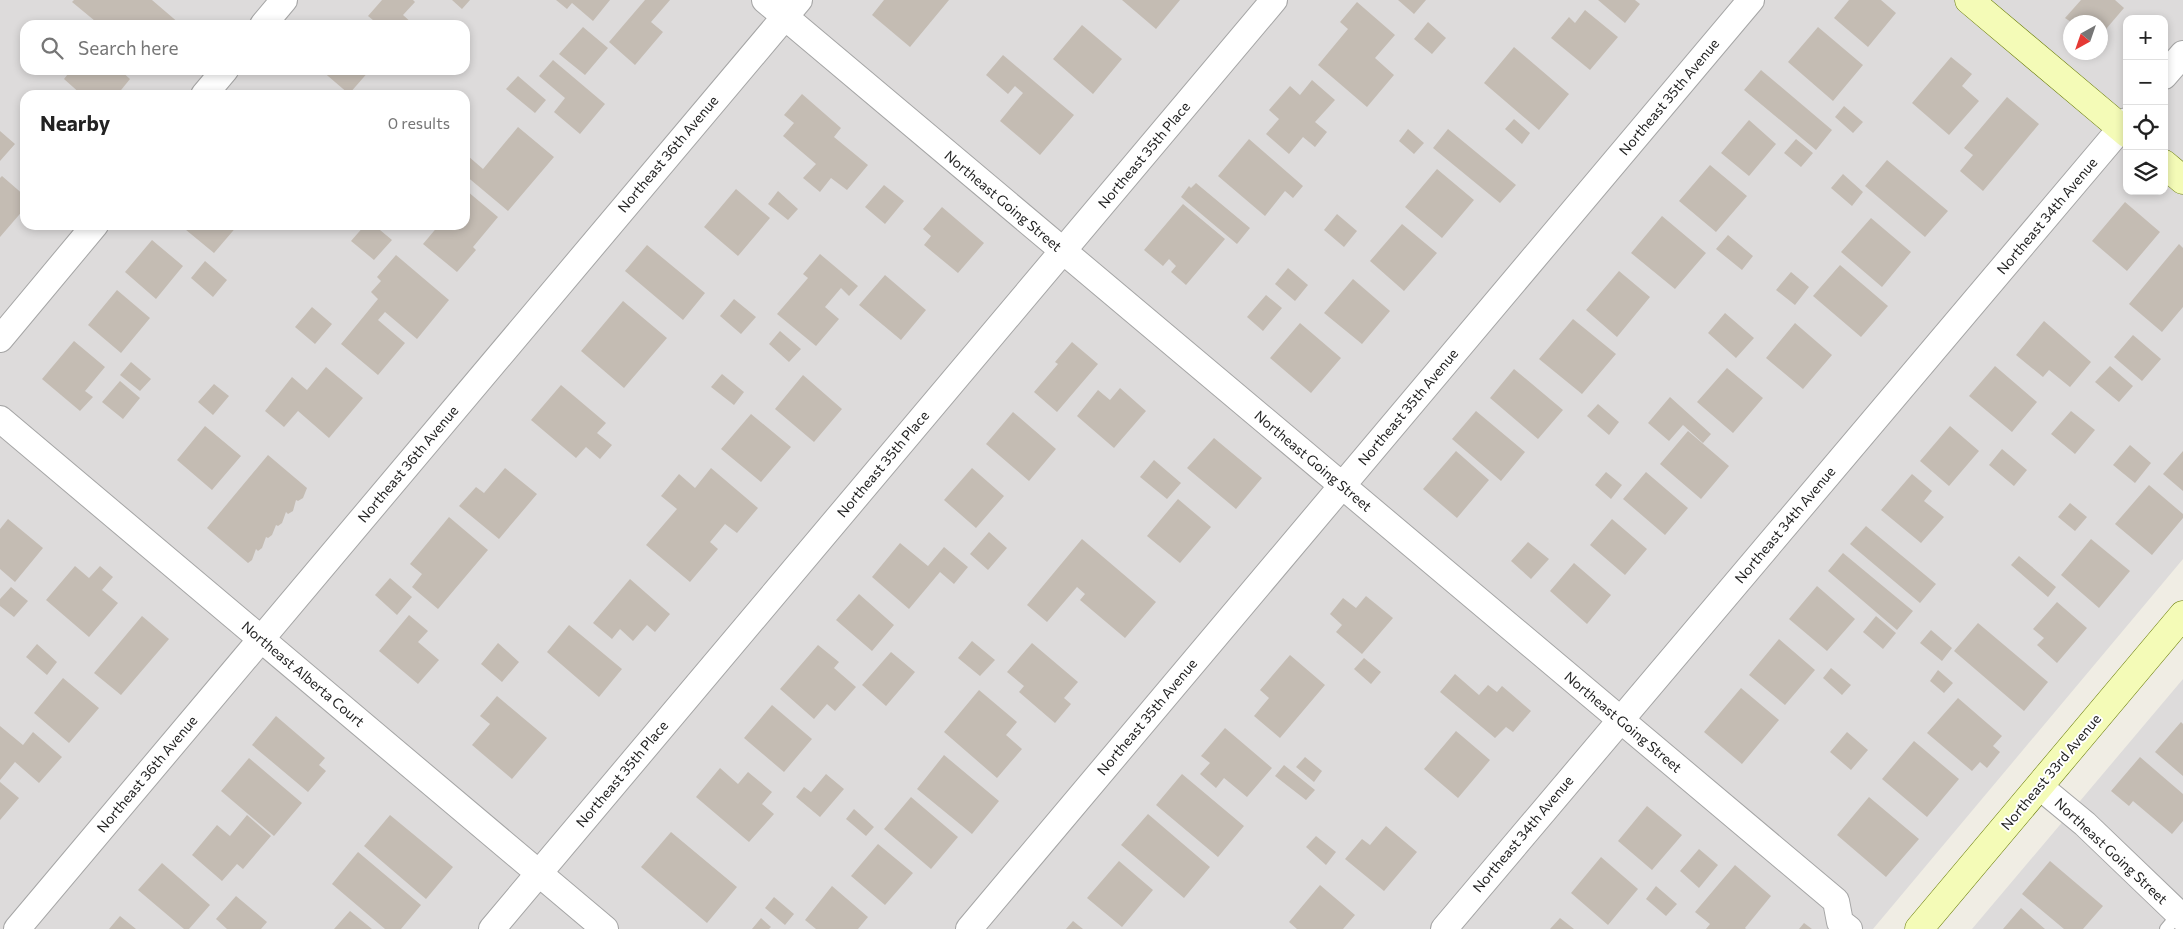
<!DOCTYPE html>
<html lang="en">
<head>
<meta charset="utf-8">
<style>
	:root { --surface:#fff; --page:#f2f2f2; --text:#222; --muted:#767676; --line:#e0e0e0 }
	body { margin:0; font-family:Commissioner,sans-serif; background:var(--page); color:var(--text) }
	.controls { position:absolute; right:15px; top:15px; display:grid; overflow:hidden; border-radius:10px; box-shadow:0 2px 8px #0003 }
	.controls button { width:45px; height:45px; display:grid; place-items:center; padding:0; border:0; border-bottom:1px solid var(--line); background:var(--surface); color:var(--text); font:25px sans-serif }
	.compass { position:absolute; left:2063px; top:15px; width:45px; height:45px; border-radius:50%; background:var(--surface); box-shadow:0 2px 8px #0003; rotate:220deg }
	.list { margin:0; padding:0; list-style:none }
	h2 { display:flex; justify-content:space-between; align-items:center; height:65px; margin:0; padding:0 20px; font-size:21px }
	h2 small { font-size:16px; font-weight:400; color:var(--muted) }
	.icon { flex:none; width:28px; height:28px; fill:none; stroke:currentColor; stroke-width:2; stroke-linecap:round; stroke-linejoin:round }
	.map { position:relative; flex:none; width:2183px; height:929px; overflow:hidden }
	.search { position:absolute; background:var(--surface); box-shadow:0 2px 8px #0003; left:20px; top:20px; width:450px; height:55px; display:flex; align-items:center; gap:12px; box-sizing:border-box; padding:0 18px; border-radius:15px; color:var(--muted); font-size:19px }
	.panel { position:absolute; background:var(--surface); box-shadow:0 2px 8px #0003; left:20px; top:90px; width:450px; height:140px; border-radius:15px }
	.map>svg:first-child { display:block }
	.residential { fill:#dddbdb; fill-rule:evenodd }
	.building { fill:#c4bcb3 }
	.lines { fill:none; stroke-linecap:round; stroke-linejoin:round }
	.lane-casing { stroke:#a5a5a5; stroke-width:14 }
	.street-casing { stroke:#a5a5a5; stroke-width:28 }
	.secondary-casing { stroke:#657902; stroke-width:29 }
	.lane { stroke:#fff; stroke-width:12 }
	.street { stroke:#fff; stroke-width:26 }
	.secondary { stroke:#f4fbb7; stroke-width:28 }
	.labels { text-anchor:middle; stroke-width:4; stroke-linejoin:round; paint-order:stroke }
	.street-label { font-size:14px; fill:#1e1e1e; stroke:#fff }
</style>
</head>
<body>
<div class="map">
<svg width="2183" height="929" viewBox="0 0 2183 929">
	<rect width="100%" height="100%" fill="#f0ede4"/>
	<path class="residential" d="M0,0h2183v559l-310,370h-1873zM2127,19h37v172h-37zM2070,22h30v30h-30zM25,25h440v45h-440zM25,95h440v130h-440z
		M2183,679v250h-211z"/>
	<path class="building" d="M74,0h78l28,24 -84,1 -3,-3 2,-1 -23,-19z
		M382,0h31l2,2 -12,13 10,9 -34,1 -11,-9z
		M452,0h18l-8,9z
		M556,0h54l-17,21 -21,-18 -5,6z
		M645,0h25l-19,22 12,10 -28,33 -26,-23z
		M884,0h65l-39,47 -38,-32z
		M1122,0h58l-24,29z
		M1398,0h28l-12,14z
		M1598,0h37l5,4 -15,19z
		M1849,0h32l15,13 -28,34 -34,-29z
		M2081,0h34l9,8 -24,28v-14h-29l-6,-4z
		M1357,2l38,33 -20,23 19,17 -27,32 -49,-42 30,-36 -8,-7z
		M1585,10l33,27 -28,33 -39,-32 18,-21 6,6z
		M1428,22l18,16 -14,16 -18,-15z
		M1082,25l40,34 -29,35 -40,-35z
		M583,27l25,21 -23,27 -26,-21z
		M1818,27l45,38 -30,36 -45,-39z
		M1514,47l55,47 -30,36 -55,-47z
		M1003,55l71,60 -34,40 -40,-34 23,-28 -8,-7 -7,8 -22,-19z
		M1951,57l21,17 -10,12 17,15 -30,34 -37,-32z
		M553,60l52,44 -25,30 -26,-22 11,-14 -26,-22z
		M71,70h49l10,9 -13,16h-35l-18,-16z
		M321,70h49l-21,24z
		M1761,70l71,60 -16,20 -72,-60z
		M518,76l28,24 -11,13 -29,-24z
		M1312,80l23,20 -20,22 12,10 -12,15 -12,-10 -14,17 -23,-20 13,-15 -10,-9 21,-24 10,9z
		M802,94l39,34 -7,9 34,28 -21,25 -16,-12 -11,14 -17,-14 13,-14 -33,-28 11,-13 -10,-8z
		M2007,97l32,27 -56,67 -23,-20 13,-16 -9,-7z
		M1844,106l19,16 -10,11 -18,-16z
		M1514,119l16,14 -8,11 -17,-15z
		M1749,120l27,24 -27,32 -28,-23z
		M518,127l36,30 -46,54 -43,-36v-16l3,-3 15,13z
		M1408,129l16,14 -10,11 -15,-13z
		M1448,129l68,56 -16,18 -67,-55z
		M0,131l15,13 -15,17z
		M1249,139l54,47 -10,12 -8,-7 -20,25 -47,-40z
		M1796,139l17,14 -12,14 -17,-14z
		M1887,160l61,51 -23,26 -60,-51z
		M1710,165l37,31 -31,36 -37,-31z
		M1437,169l37,31 -32,38 -37,-31z
		M1843,174l20,18 -11,14 -21,-18z
		M2,176l23,20v12l-25,29v-59z
		M1196,183l54,45 -13,16 -56,-47 8,-11 2,2z
		M884,185l20,16 -19,23 -20,-17z
		M736,189l34,29 -32,38 -34,-29z
		M467,191l31,26 -25,30 3,3 -19,22 -34,-28 16,-19h26v-31z
		M778,191l20,18 -10,11 -20,-16z
		M2125,202l35,30 -33,39 -35,-30z
		M1183,204l42,35 -39,46 -15,-13 5,-6 -7,-7 -6,7 -19,-16z
		M942,207l42,36 -26,30 -34,-28 7,-9 -8,-7z
		M1337,214l20,17 -13,16 -20,-17z
		M1662,216l44,37 -31,36 -44,-36z
		M1871,218l40,34 -29,35 -41,-35z
		M1402,224l35,29 -33,38 -34,-30z
		M180,225h58l-24,28z
		M365,225h9l18,15 -18,20 -23,-19z
		M1728,235l25,21 -11,14 -26,-21z
		M152,240l31,26 -27,33 -31,-27z
		M2179,244l4,4v59l-21,25 -33,-28z
		M647,245l58,48 -22,27 -58,-49z
		M820,254l38,32 -9,10 -8,-8 -16,19 14,12 -23,27 -39,-32 31,-36 -5,-4z
		M396,255l53,45 -32,39 -32,-27 -7,8 27,23 -27,32 -37,-31 37,-45 -7,-7 10,-11 -4,-4z
		M205,261l22,19 -14,17 -22,-19z
		M1840,265l48,41 -27,31 -48,-41z
		M1288,268l20,17 -13,16 -20,-17z
		M1619,271l31,26 -33,40 -31,-27z
		M1791,272l18,15 -14,18 -19,-15z
		M885,275l41,35 -25,30 -42,-35z
		M1353,279l37,32 -28,33 -38,-31z
		M117,290l33,28 -29,35 -33,-28z
		M1266,295l16,13 -19,23 -16,-14z
		M734,299l22,18 -15,17 -21,-18z
		M623,301l44,37 -43,50 -43,-37z
		M312,307l20,17 -17,20 -20,-17z
		M1725,313l29,25 -18,20 -28,-25z
		M1573,319l43,35 -34,40 -43,-35z
		M2044,321l47,41 -21,25 -21,-17 -6,7 -27,-22z
		M1300,323l41,35 -30,35 -41,-35z
		M1795,323l37,32 -29,34 -37,-31z
		M780,331l21,18 -12,13 -20,-18z
		M2133,335l28,24 -19,22 -28,-24z
		M74,341l31,26 -20,24 8,6 -13,14 -38,-32z
		M1072,342l26,22 -41,48 -23,-20 24,-28 -3,-2z
		M131,362l20,17 -11,12 -20,-16z
		M1995,366l42,36 -25,30 -43,-36z
		M2110,366l23,20 -14,16 -24,-20z
		M326,367l37,31 -34,40 -31,-27 -14,16 -19,-16 27,-34 15,13z
		M1727,368l36,30 -30,35 -36,-31z
		M1514,369l49,41 -25,29 -48,-41z
		M722,374l22,18 -10,13 -23,-18z
		M803,375l39,34 -28,33 -39,-33z
		M120,381l20,17 -17,21 -21,-17z
		M214,384l15,12 -16,19 -15,-13z
		M561,385l45,38 -9,10 15,12 -12,14 -14,-12 -10,11 -45,-38z
		M1120,388l26,23 -32,37 -37,-32 21,-26 12,10z
		M1670,397l41,37 -8,9 -20,-18 -14,16 -21,-18z
		M1598,404l21,18 -10,13 -22,-19z
		M1476,411l49,41 -24,29 -49,-42z
		M2071,411l24,19 -20,24 -24,-20z
		M1013,412l43,37 -27,32 -43,-37z
		M751,414l40,33 -30,35 -40,-33z
		M205,426l36,30 -29,34 -35,-30z
		M1950,426l29,25 -30,35 -29,-25z
		M1688,431l41,35 -28,33 -41,-35z
		M1214,438l48,40 -26,31 -49,-41z
		M2130,445l21,18 -16,20 -22,-18z
		M2002,449l25,21 -13,16 -25,-21z
		M1456,451l33,29 -32,38 -34,-29z
		M2183,451v40l-20,-17z
		M268,455l39,33 -4,10 -5,3 -2,-1 -3,11 -5,3 -2,-2 -4,11 -4,3 -2,-1 -4,10 -4,3 -2,-1 -4,11 -4,3 -2,-2 -4,11 -4,3 -41,-35z
		M1154,460l27,23 -14,16 -27,-22z
		M505,468l32,26 -38,45 -40,-33 17,-19 8,6z
		M711,468l47,40 -21,25 -12,-9 -15,18 8,7 -28,33 -44,-37 31,-36 -16,-13 18,-22 16,14z
		M972,468l32,28 -28,32 -32,-28z
		M1606,472l16,13 -11,14 -16,-14z
		M1646,472l42,36 -23,27 -42,-36z
		M1912,474l20,17 -8,10 20,16 -23,26 -40,-33z
		M2149,485l34,29v4l-31,37 -37,-31z
		M1178,499l33,28 -31,36 -33,-27z
		M2070,503l17,14 -12,14 -17,-14z
		M449,517l39,33 -50,59 -26,-22 10,-13 -12,-10z
		M8,519l35,29 -28,34 -15,-13v-40z
		M1612,519l35,30 -22,26 -35,-30z
		M1866,526l70,58 -16,19 -70,-59z
		M989,532l18,16 -19,22 -18,-16z
		M1082,539l74,63 -31,36 -45,-38 5,-6 -8,-7 -30,35 -20,-17z
		M2091,539l39,32 -31,37 -38,-33z
		M1528,542l21,17 -18,20 -20,-18z
		M900,543l28,23 16,-19 24,20 -14,17 -14,-12 -31,37 -37,-32z
		M1843,553l70,58 -16,19 -69,-59z
		M2019,556l37,31 -8,10 -37,-32z
		M1574,563l37,32 -24,29 -37,-33z
		M75,566l14,12 11,-12 13,11 -11,13 16,13 -29,34 -43,-37z
		M390,578l22,19 -15,18 -22,-20z
		M630,579l40,35 -15,18 -8,-7 -14,16 -13,-12 -8,10 -19,-16z
		M1817,586l38,33 -28,32 -38,-32z
		M11,587l17,14 -14,16 -14,-11v-7z
		M859,594l35,31 -22,26 -36,-31z
		M1366,596l27,22 -31,36 -26,-22 6,-7 -12,-11 13,-16 13,10z
		M2057,602l30,26 -30,35 -20,-18 7,-7 -11,-9z
		M409,615l19,16 -10,11 21,18 -21,24 -39,-33z
		M142,616l27,23 -48,56 -27,-22z
		M1876,616l20,17 -13,16 -20,-17z
		M1978,623l70,59 -24,29 -70,-60z
		M569,625l53,44 -23,28 -52,-45z
		M1931,630l21,18 -10,13 -22,-18z
		M1779,639l36,31 -30,35 -36,-30z
		M972,641l23,19 -15,16 -22,-18z
		M498,643l21,19 -17,20 -21,-18z
		M1032,643l46,39 -14,16 7,6 -16,19 -36,-31 5,-6 -17,-14z
		M37,644l20,18 -10,13 -21,-18z
		M818,645l21,17 -5,6 22,19 -21,24 -8,-7 -13,15 -34,-30z
		M891,652l24,20 -29,34 -24,-21z
		M1290,655l35,30 -45,53 -26,-22 15,-18 -9,-8z
		M1364,658l17,14 -10,12 -17,-15z
		M1831,668l20,17 -9,10 -19,-17z
		M1938,670l15,13 -9,10 -14,-12z
		M1455,674l24,21 9,-10 9,7 5,-6 29,25 -18,21 -7,-5 -11,11 -55,-46z
		M63,678l36,30 -30,35 -35,-30z
		M1741,688l38,32 -37,44 -38,-32z
		M979,690l38,32 -11,13 16,14 -25,29 -53,-46z
		M497,696l50,42 -35,41 -40,-34 18,-21 -10,-8z
		M1958,698l44,38 -9,10 7,6 -13,16 -7,-6 -8,9 -45,-38z
		M772,705l40,34 -28,33 -40,-34z
		M276,716l49,42 -6,7 7,6 -18,21 -56,-47z
		M2181,722l2,2v52l-28,-24z
		M0,726l23,19 10,-13 29,25 -23,26 -24,-21 -15,18z
		M1225,728l47,40 -25,29 -23,-19 -8,10 -16,-14 10,-11 -9,-7z
		M1456,731l34,29 -32,38 -34,-29z
		M1847,732l21,18 -17,20 -21,-18z
		M1914,741l45,38 -32,38 -45,-38z
		M944,755l55,46 -27,33 -55,-45z
		M1305,757l17,14 -8,11 -18,-15z
		M2140,757l43,37v27l-11,13 -39,-33 -4,5 -18,-15z
		M249,758l53,45 -28,33 -53,-45z
		M1284,765l31,25 -9,10 -31,-24z
		M720,768l18,16 10,-12 24,20 -10,12 12,10 -25,28 -53,-45z
		M826,774l18,15 -24,28 -24,-20 8,-10 7,5z
		M1182,774l62,52 -26,31 -62,-52z
		M0,782l19,16 -19,22z
		M911,797l47,40 -27,32 -47,-40z
		M1869,797l50,42 -33,38 -49,-42z
		M1647,806l35,29 -30,35 -34,-29z
		M854,809l20,18 -8,9 -20,-17z
		M1148,814l62,53 -26,31 -63,-53z
		M247,815l24,21 -28,33 -6,-5 -15,17 -30,-26 25,-30 13,11z
		M390,815l63,52 -27,32 -62,-53z
		M1386,826l31,26 -33,39 -39,-32 17,-20 8,6z
		M671,832l66,55 -30,36 -66,-56z
		M1316,836l20,16 -10,13 -20,-18z
		M878,844l35,29 -28,32 -34,-29z
		M1699,849l19,16 -19,23 -19,-17z
		M358,852l63,53 -20,24h-16l-53,-45z
		M1601,857l37,32 -30,36 -37,-32z
		M1119,861l34,29 -31,37 -35,-29z
		M2050,861l53,45 -20,23h-19l-42,-35z
		M162,863l48,42 -21,24h-5l-46,-39z
		M1735,865l36,31 -26,32 1,1h-40l4,-5 -15,-12z
		M1320,885l35,30 -12,14h-46l-8,-7z
		M832,886l36,31 -10,12h-42l-11,-9z
		M1656,886l21,18 -11,12 -20,-17z
		M236,896l31,26 -6,7h-34l-11,-10z
		M774,897l20,17 -9,11 -20,-17z
		M2021,908l24,21h-42z
		M350,911l22,18h-38z
		M120,916l16,13h-27z
		M761,918l10,9 -2,2h-17z
		M1560,918l14,11h-24z
		M1073,921l10,8h-17z
		M1804,923l8,6h-13z"/>
	<g class="lines">
		<defs>
			<path id="lane" d="M2166,929l15,-18"/>
			<path id="street" d="M765,0l1071,901 4,21 9,7
				M263,25l21,-25
				M2164,76l19,-22
				M204,95l21,-25
				M0,339l95,-114
				M0,419l605,510
				M2039,786l46,38 98,94
				M17,929l782,-929
				M492,929l782,-929
				M969,929l782,-929
				M1444,929l683,-808"/>
			<path id="secondary" d="M1969,0l158,133
				M2164,164l19,16
				M1919,929l264,-314"/>
		</defs>
		<use href="#lane" class="lane-casing"/>
		<use href="#street" class="street-casing"/>
		<use href="#secondary" class="secondary-casing"/>
		<use href="#lane" class="lane"/>
		<use href="#street" class="street"/>
		<use href="#secondary" class="secondary"/>
	</g>
	<g class="labels">
		<g class="street-label">
			<text transform="translate(1669 97) rotate(-50)" y="5">Northeast 35th Avenue</text>
			<text transform="translate(668 154) rotate(-50)" y="5">Northeast 36th Avenue</text>
			<text transform="translate(1144 155) rotate(-50)" y="5">Northeast 35th Place</text>
			<text transform="translate(1003 201) rotate(40)" y="5">Northeast Going Street</text>
			<text transform="translate(2047 216) rotate(-50)" y="5">Northeast 34th Avenue</text>
			<text transform="translate(1408 407) rotate(-50)" y="5">Northeast 35th Avenue</text>
			<text transform="translate(1313 461) rotate(40)" y="5">Northeast Going Street</text>
			<text transform="translate(408 464) rotate(-50)" y="5">Northeast 36th Avenue</text>
			<text transform="translate(883 464) rotate(-50)" y="5">Northeast 35th Place</text>
			<text transform="translate(1785 525) rotate(-50)" y="5">Northeast 34th Avenue</text>
			<text transform="translate(303 674) rotate(40)" y="5">Northeast Alberta Court</text>
			<text transform="translate(1147 717) rotate(-50)" y="5">Northeast 35th Avenue</text>
			<text transform="translate(1623 722) rotate(40)" y="5">Northeast Going Street</text>
			<text transform="translate(2051 772) rotate(-50)" y="5">Northeast 33rd Avenue</text>
			<text transform="translate(147 774) rotate(-50)" y="5">Northeast 36th Avenue</text>
			<text transform="translate(622 774) rotate(-50)" y="5">Northeast 35th Place</text>
			<text transform="translate(1523 834) rotate(-50)" y="5">Northeast 34th Avenue</text>
			<text transform="translate(2111 851) rotate(43)" y="5">Northeast Going Street</text>
		</g>
	</g>
</svg>
<div class="controls">
<button>+</button>
<button>−</button>
<button><svg class="icon" aria-label="locate" viewBox="0 0 24 24"><circle cx="12" cy="12" r="6"/><path d="M12 2v4M12 18v4M2 12h4M18 12h4"/></svg></button>
<button><svg class="icon" aria-label="layers" viewBox="0 0 24 24"><path d="M12 4l9 5-9 5-9-5zM3 14l9 5 9-5"/></svg></button>
</div>
<svg class="compass" viewBox="-18 -18 36 36"><path d="M0-13l5 13h-10z" fill="#e53935"/><path d="M0 13l5-13h-10z" fill="#767676"/></svg>
<div class="search"><svg class="icon" aria-label="search" viewBox="0 0 24 24"><circle cx="10" cy="10" r="6"/><path d="M15 15l6 6"/></svg>Search here</div>
<section class="panel">
<h2>Nearby<small>0 results</small></h2>
<ul class="list">
</ul>
</section>
</div>
</body>
</html>
